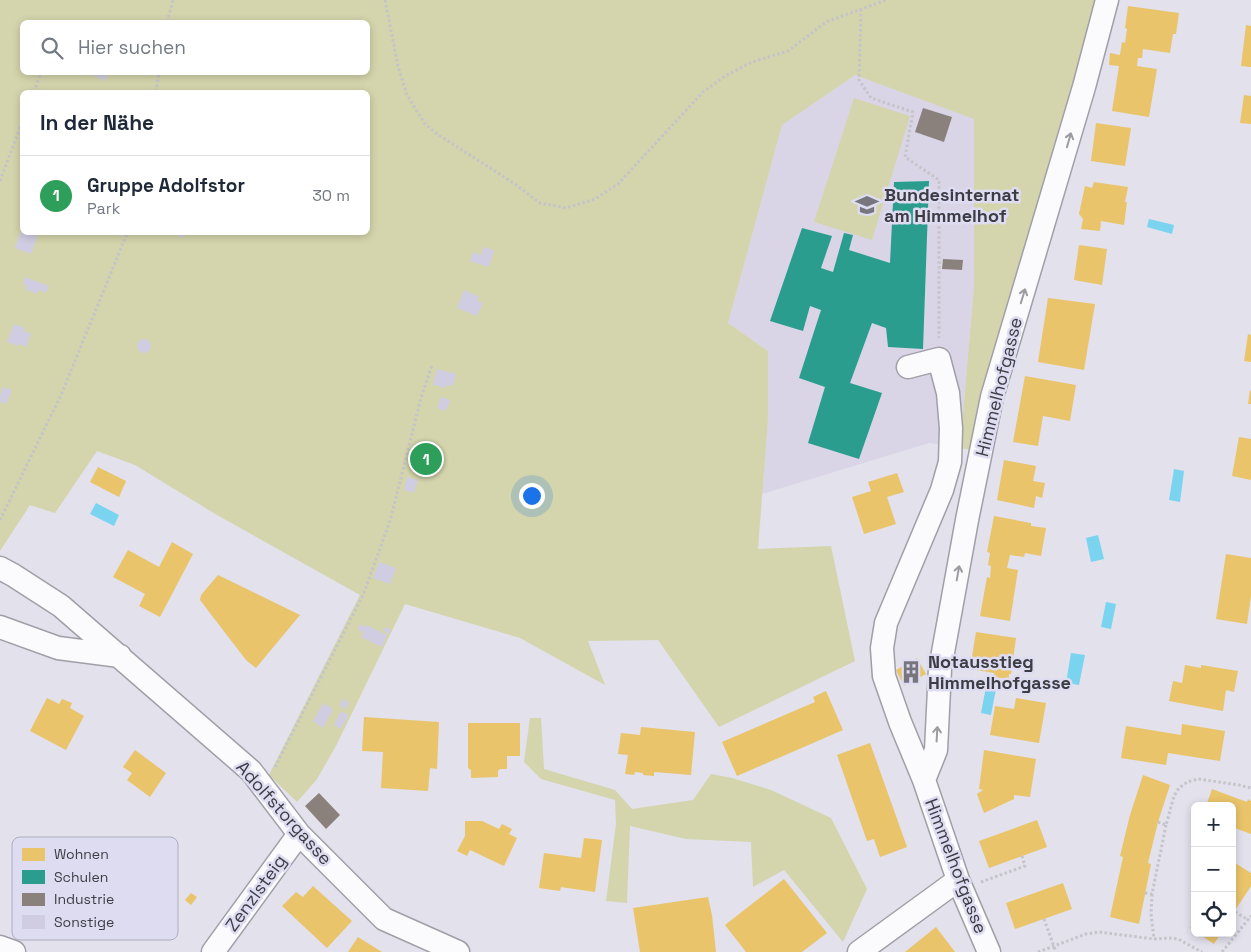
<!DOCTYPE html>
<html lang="de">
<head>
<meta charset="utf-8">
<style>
	:root { --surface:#fff; --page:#f6f6f7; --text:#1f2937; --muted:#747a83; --line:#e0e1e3; --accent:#0b8043 }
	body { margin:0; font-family:"Space Grotesk",sans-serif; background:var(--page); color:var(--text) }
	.controls { position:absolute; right:15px; bottom:15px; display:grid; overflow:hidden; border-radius:8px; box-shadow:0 2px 8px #0003 }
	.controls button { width:45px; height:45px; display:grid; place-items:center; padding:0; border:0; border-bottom:1px solid var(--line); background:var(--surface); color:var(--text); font:25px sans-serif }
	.you { position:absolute; left:531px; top:495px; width:18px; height:18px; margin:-12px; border:4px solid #fff; border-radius:50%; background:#1a73e8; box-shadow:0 0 0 8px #1a73e833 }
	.badge { display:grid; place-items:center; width:32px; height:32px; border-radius:50%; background:var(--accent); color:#fff; font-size:16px; font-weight:700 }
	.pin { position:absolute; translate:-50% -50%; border:2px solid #fff; box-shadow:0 1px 5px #0006 }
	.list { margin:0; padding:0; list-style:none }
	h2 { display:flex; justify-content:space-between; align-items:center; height:65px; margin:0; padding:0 20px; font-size:21px }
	h2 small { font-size:16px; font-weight:400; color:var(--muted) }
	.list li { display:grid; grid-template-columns:32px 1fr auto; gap:15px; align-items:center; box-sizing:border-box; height:80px; padding:0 20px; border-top:1px solid var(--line) }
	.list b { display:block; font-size:19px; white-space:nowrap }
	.list p { margin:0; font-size:16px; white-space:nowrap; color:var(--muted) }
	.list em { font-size:16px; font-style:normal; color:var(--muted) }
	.icon { flex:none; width:28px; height:28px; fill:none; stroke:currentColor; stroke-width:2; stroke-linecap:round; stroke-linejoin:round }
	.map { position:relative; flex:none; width:1251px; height:952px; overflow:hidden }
	.search { position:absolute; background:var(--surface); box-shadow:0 2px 8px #0003; left:20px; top:20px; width:350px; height:55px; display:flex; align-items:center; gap:12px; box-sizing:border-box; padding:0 18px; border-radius:8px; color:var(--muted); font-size:19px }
	.panel { position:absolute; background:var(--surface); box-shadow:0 2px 8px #0003; left:20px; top:90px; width:350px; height:145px; border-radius:8px }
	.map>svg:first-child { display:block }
	.education { fill:#d9d5e6 }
	.green { fill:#d4d5ac; fill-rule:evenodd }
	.water { fill:#7ad4f0 }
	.homes { fill:#e9c46a }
	.schools { fill:#2a9d8f }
	.industry { fill:#8a817c }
	.building { fill:#d0cde2 }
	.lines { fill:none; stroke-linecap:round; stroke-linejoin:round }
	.minor-casing { stroke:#a09fa7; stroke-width:25 }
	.path { stroke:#c4c4c9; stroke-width:3; stroke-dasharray:2.5 2.5; stroke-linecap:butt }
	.minor { stroke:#fbfafc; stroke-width:22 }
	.oneway { stroke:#9c9ba0 }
	.labels { text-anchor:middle; stroke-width:5; stroke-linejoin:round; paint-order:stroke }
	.poi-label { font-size:18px; font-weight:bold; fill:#3d3c44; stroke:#dedcf1; text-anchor:start }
	.street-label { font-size:18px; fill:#3d3c44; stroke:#dedcf1 }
	.key { fill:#dedcf1; stroke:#aeacbd; stroke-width:1 }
	.key-label { font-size:14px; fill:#3d3c44 }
</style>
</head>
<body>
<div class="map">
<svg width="1251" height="952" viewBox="0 0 1251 952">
	<rect width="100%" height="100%" fill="#e2e1ec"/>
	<path class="education" d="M855,75l119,43v168l-14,162 -31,-5 -167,51 6,-74v-69l-40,-28 54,-199z"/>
	<path class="green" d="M0,0h1098l-127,450 -11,-2 14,-162v-167l-119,-44 -73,50 -54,198 40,28v69l-10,129 73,-3 24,115 -136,66 -61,-87 -70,1 17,44 -85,-47 -115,-34 -69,142 -19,33 -20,23 -28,-27 91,-180 -143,-80 -82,-50 -38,-14 -42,62 -25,-8 -30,46zM22,22h346v50h-346zM22,92h346v140h-346z
		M854,98l56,18 -38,124 -58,-18z
		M530,718h11l3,51 71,21 17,19 61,-9 18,-26 21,4 39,12 60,28 36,71 -24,53 -59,-72 -31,17 -2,-45 -65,-3 -56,-13 -3,77 -21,-2 10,-77 -1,-24 -74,-21 -17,-17z"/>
	<path class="water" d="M1149,219l25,6 -2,9 -25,-7z
		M1174,469l10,2 -4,31 -11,-2z
		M96,503l23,12 -5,11 -24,-12z
		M1098,535l6,24 -13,3 -5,-24z
		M1106,602l10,2 -5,25 -10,-2z
		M1071,653l14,2 -6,30 -13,-2z
		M986,687l10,2 -5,26 -10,-2z"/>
	<path class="homes" d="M1128,6l51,7 -3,21h-3l-3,19 -27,-4 -1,9h-4l-1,8 20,3 -8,48 -37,-6 7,-45 -10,-1 1,-12 10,2 2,-13 3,1 2,-14 -2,-1z
		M1246,25l5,1v41l-10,-1z
		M1244,95l7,1v28l-11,-1z
		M1096,123l35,5 -6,38 -34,-5z
		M1094,182l34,5 -3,15h2l-3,23 -23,-4 -1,10 -19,-2 2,-10 -4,-5 6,-28 7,2z
		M1079,245l28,4 -5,36 -28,-5z
		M1048,298l47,6 -11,66 -46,-8z
		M1248,334l3,1v27l-7,-1z
		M1025,376l51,9 -6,36 -27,-5 -5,30 -25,-4z
		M1250,390l1,1v13h-3z
		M1239,437l12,2v41l-19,-4z
		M1004,460l32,6 -3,15 12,2 -3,15 -6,-2 -2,12 -37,-8z
		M98,467l28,14 -7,16 -29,-15z
		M897,473l7,19 -17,5 9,27 -32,10 -12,-37 19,-6 -3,-9z
		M994,516l37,7v3l15,2 -5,28 -16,-3 -1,4 -14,-2 -3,13 11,2 -8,51 -30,-5 7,-39 3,1 1,-12 -3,-1 2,-12 -3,-1z
		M172,542l21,12 -33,63 -21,-11 6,-12 -32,-17 15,-27 31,17z
		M1226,554l25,4v38l-4,28 -31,-5z
		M218,575l82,40 -44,53 -10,-8 -46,-60 1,-5z
		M976,632l40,6 -5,36h-2v5l-15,-2v-4l-24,-4z
		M917,658l9,16 -22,12 -8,-16z
		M1185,665l16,3v-3l37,6 -4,21 -8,-2 -3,21 -54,-10 4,-20 9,2z
		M826,691l17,39 -106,46 -15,-34 93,-40 -2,-5z
		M47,698l12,6 3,-5 10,4 -2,5 14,8 -18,34 -36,-19z
		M1016,698l30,5 -7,40 -49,-8 5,-29 19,3z
		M364,717l75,5 -2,47 -7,-1 -2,23 -47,-3 2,-36 -21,-1z
		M468,723h52v33h-13v13h-7l-2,2v6l-27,1v-8l-3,-2z
		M1182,724l43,7 -5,30 -52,-8 -2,12 -45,-7 5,-32 55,9z
		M641,727l54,5 -4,43 -37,-3v4l-11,-1v-2l-8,-1 -1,3 -9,-1 3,-19 -10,-1 3,-21 19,2z
		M870,743l37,104 -27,10 -6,-18 -7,2 -30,-86z
		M135,750l31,23 -16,24 -23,-17 5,-7 -9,-6z
		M984,750l52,9 -6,38 -16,-2v4l-30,14 -7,-19 6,-4 -4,-1z
		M1143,775l27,10 -12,37 -10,41 3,1 -12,60 -29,-7 13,-60 -3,-1 10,-41z
		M1212,789l35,13 1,-3 3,2v33l-19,-7v-21h-26z
		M1037,820l10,27 -58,21 -10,-27z
		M465,821h17l17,8 3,-5 10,5 -3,5 8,4 -13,28 -34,-16 -3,6 -10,-5 8,-15z
		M584,838l18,2 -7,52 -34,-5 -1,4 -21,-3 5,-35 37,5z
		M1232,861l19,12v13l-19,29z
		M784,879l43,54 -25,19h-56l-21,-27z
		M1063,883l9,26 -57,20 -9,-26z
		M313,886l39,35 -25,27 -45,-42 14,-14 7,5z
		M191,893l6,4 -6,8 -6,-5z
		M708,897l4,18 4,37h-76l-7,-44z
		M1195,920v12l-5,-4z
		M936,927l19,25h-50z
		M1197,933h24l-7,11z
		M358,937l24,15h-34z"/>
	<path class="schools" d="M929,181l-6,168 -35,-2 -2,-19 -14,-5 -22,60 32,10 -23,66 -51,-16 17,-56 -26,-9 22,-68 -11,-4 -7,25 -33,-10 32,-93 30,8 -11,32 12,4 11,-39 9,2 -4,15 41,13 4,-81z"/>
	<path class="industry" d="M923,108l29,9 -8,25 -29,-10z
		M943,259l20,1 -1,10 -20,-1z
		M319,793l21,22 -14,14 -21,-23z"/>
	<path class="building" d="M87,72h22l-4,9z
		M22,228v4h8l8,3 -7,19 -16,-6z
		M170,232h15l-2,6z
		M484,247l10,3 -5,17 -19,-6 3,-9 8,3z
		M25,277l24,9 -3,7 -7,-3 -2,4 -12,-5 2,-4 -4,-1z
		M464,290l15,7 -2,4 6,2 -6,13 -20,-8z
		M14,324l11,4 -1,3 7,3 -5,13 -7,-3 -1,2 -11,-4z
		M137 346a7 7 0 1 1 14 0a7 7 0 1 1-14 0Z
		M437,369l19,5 -3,12 -7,-1v3l-13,-3z
		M3,387l9,3 -6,14 -6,-2v-6z
		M441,397l9,3 -4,11 -9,-3z
		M407,477l11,3 -4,13 -10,-3z
		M379,562l17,6 -6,16 -17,-6z
		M360,624l5,3 1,-2 21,10 -5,12 -21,-10 2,-5 -5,-2z
		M385,627l6,3 -2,4 -6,-3z
		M343,699l6,4 -3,6 -7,-4z
		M323,703l10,6 -10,19 -10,-7z
		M341,711l7,4 -7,14 -7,-4z"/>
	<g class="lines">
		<defs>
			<path id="minor" d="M908,367l31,-8 9,34 3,35 -1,34 -8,28 -56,133 -4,25 2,28 16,46 24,58 34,100 31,72
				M0,568l13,7 48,31 190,165 48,63 85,85 74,33
				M0,627l58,21 62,8
				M924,780l12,-30 4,-81 27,-149 25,-123 92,-310 23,-87
				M0,947l14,5
				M213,952l86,-118
				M859,952l99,-72"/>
		</defs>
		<use href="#minor" class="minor-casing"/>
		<path class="path" d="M385,0l13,66 9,29 18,29 12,10 78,50 25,19 26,5 29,-9 23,-15 85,-92 22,-16 27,-14 36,-11 38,-29 60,-22
			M861,9l-2,71 12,18 42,14 -8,45 34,23v158
			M167,22l6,-22
			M34,92l7,-20
			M156,92l3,-20
			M0,181l22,-59
			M0,520l61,-125 65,-159v-4
			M275,767l88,-172 27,-74 31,-123 11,-33
			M1158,822l8,3 8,-29 5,-8 8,-6 11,-3 41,6 12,3
			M981,882l44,-16 -3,-10
			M1145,893l7,1 14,-69
			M1152,894l-1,20 3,25
			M1235,912l14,8
			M1044,919l12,33
			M1038,952l48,-18 13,-2 55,7 15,-1 9,1 24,13
			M1222,952l29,-36"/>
		<use href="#minor" class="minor"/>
	</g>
	<defs><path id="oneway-shaft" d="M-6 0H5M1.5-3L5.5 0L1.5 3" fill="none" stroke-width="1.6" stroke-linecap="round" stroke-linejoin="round" transform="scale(1.25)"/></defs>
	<g class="oneway">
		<use href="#oneway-shaft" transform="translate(1069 140) rotate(-74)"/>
		<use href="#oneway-shaft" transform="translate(1023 296) rotate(-73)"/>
		<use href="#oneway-shaft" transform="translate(958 573) rotate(-80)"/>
		<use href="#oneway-shaft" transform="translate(937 734) rotate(-87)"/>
	</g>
	<defs>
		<symbol id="school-bare" viewBox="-9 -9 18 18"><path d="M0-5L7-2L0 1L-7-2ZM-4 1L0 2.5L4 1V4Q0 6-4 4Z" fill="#77767f" stroke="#dedcf1" stroke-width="2.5" paint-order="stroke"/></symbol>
		<symbol id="building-bare" viewBox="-9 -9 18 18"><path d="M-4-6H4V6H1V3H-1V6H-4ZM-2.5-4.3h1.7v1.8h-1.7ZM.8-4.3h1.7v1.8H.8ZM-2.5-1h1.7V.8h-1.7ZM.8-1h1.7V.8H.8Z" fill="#77767f" stroke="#dedcf1" stroke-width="2.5" paint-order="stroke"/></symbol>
	</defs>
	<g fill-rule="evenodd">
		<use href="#school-bare" x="851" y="189" width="32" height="32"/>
		<use href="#building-bare" x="895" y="656" width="32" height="32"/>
	</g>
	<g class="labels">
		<g class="poi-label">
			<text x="884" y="201">Bundesinternat<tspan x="884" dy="21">am Himmelhof</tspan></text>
			<text x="928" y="668">Notausstieg<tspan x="928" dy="21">Himmelhofgasse</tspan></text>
		</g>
		<g class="street-label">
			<text transform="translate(999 387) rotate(-76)" y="6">Himmelhofgasse</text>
			<text transform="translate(284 813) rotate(48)" y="6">Adolfstorgasse</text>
			<text transform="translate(956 866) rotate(69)" y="6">Himmelhofgasse</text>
			<text transform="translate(256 893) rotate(-54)" y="6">Zenzlsteig</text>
		</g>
	</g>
	<rect x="12" y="837" width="166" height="103" rx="8" class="key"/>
	<rect x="22" y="848" width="23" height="13" fill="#e9c46a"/>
	<rect x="22" y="870" width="23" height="14" fill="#2a9d8f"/>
	<rect x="22" y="893" width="23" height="13" fill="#8a817c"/>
	<rect x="22" y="915" width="23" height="14" fill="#d0cde2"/>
	<g class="key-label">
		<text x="54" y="859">Wohnen</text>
		<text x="54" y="882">Schulen</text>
		<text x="54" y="904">Industrie</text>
		<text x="54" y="927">Sonstige</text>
	</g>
</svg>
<div class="controls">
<button>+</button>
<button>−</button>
<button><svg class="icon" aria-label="locate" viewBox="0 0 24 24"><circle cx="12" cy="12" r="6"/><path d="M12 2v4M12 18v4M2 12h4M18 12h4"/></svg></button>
</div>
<div class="you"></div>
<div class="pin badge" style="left:426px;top:459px;background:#2e9e5b">1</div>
<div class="search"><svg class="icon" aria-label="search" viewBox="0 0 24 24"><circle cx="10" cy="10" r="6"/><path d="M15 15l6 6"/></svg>Hier suchen</div>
<section class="panel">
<h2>In der Nähe<small></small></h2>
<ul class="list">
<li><span class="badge" style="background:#2e9e5b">1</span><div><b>Gruppe Adolfstor</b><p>Park</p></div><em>30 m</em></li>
</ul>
</section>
</div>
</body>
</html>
